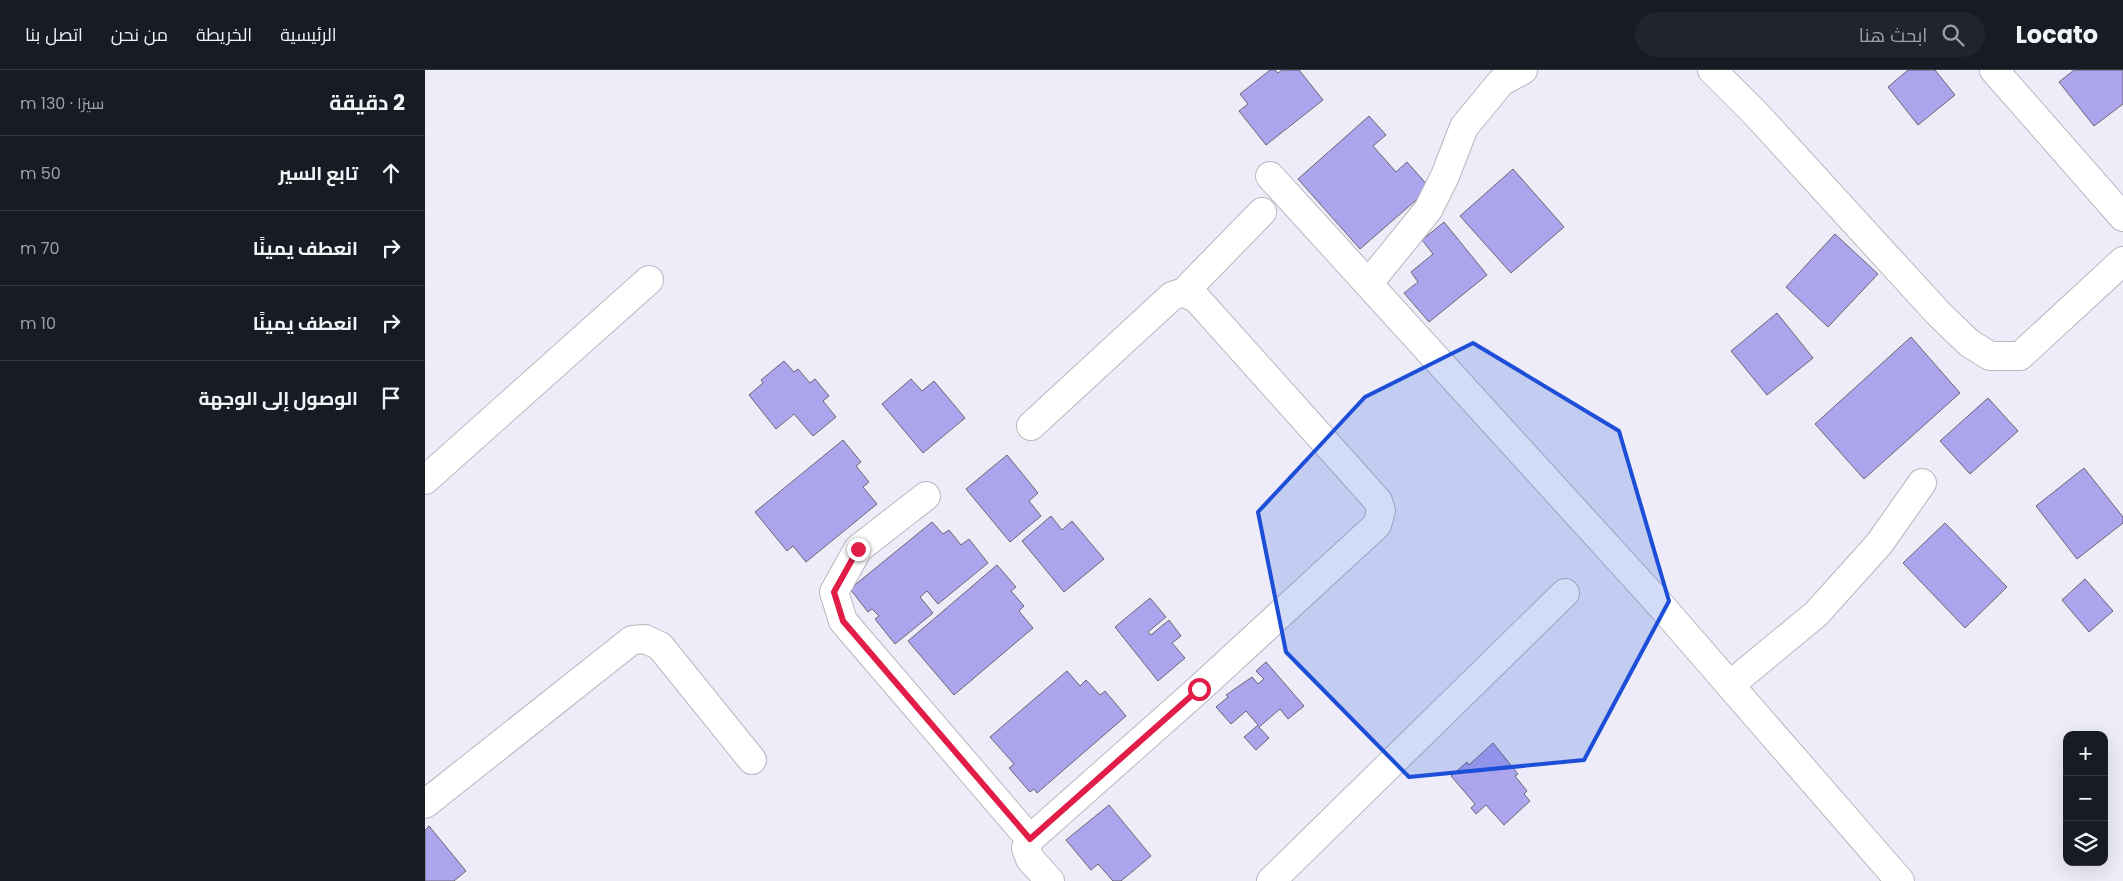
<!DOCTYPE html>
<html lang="ar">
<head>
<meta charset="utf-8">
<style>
	:root { --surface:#171b24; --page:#20242c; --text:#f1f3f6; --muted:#9ea1a6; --line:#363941 }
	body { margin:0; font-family:Poppins,Cairo,sans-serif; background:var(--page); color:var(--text); direction:rtl }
	.controls { position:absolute; right:15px; bottom:15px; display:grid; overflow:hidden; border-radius:10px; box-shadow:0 5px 20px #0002 }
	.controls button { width:45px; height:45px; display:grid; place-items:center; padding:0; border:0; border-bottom:1px solid var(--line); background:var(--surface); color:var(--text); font:25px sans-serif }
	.stop { position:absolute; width:15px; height:15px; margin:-11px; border:4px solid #e11d48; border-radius:50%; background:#fff }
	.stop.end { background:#e11d48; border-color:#fff; box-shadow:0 1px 5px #0008 }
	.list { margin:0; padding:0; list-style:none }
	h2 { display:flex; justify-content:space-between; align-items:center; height:65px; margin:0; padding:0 20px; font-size:21px }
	h2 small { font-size:16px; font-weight:400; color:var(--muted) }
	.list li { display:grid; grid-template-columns:32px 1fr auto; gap:15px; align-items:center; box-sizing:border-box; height:75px; padding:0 20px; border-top:1px solid var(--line) }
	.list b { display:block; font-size:19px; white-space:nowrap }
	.list em { font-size:16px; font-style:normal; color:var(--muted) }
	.icon { flex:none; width:28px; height:28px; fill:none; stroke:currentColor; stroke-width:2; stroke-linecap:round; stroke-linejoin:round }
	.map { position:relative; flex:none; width:1698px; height:811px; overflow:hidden; direction:ltr }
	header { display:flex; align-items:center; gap:30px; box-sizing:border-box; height:70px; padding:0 25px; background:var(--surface); border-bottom:1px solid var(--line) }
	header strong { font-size:24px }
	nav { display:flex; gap:28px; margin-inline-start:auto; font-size:18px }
	.search { width:350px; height:45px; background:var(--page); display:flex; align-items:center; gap:12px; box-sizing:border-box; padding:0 18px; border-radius:28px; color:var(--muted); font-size:19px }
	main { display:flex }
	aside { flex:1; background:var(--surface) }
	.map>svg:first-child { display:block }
	.building { fill:#ada4ee; stroke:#686771 }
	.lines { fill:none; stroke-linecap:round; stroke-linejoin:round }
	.minor-casing { stroke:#b8b7c1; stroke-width:30 }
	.minor { stroke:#fff; stroke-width:28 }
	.route { stroke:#e11d48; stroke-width:6 }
	.marked { fill:#1d4ed8; fill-opacity:0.2; stroke:#1d4ed8; stroke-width:4; stroke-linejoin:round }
</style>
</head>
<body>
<header>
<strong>Locato</strong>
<div class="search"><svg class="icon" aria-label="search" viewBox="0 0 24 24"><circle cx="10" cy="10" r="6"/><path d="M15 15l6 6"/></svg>ابحث هنا</div>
<nav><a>الرئيسية</a><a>الخريطة</a><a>من نحن</a><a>اتصل بنا</a></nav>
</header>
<main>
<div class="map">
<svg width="1698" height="811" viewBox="0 0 1698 811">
	<rect width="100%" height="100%" fill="#edecf8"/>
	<path class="building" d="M845,0h5l3,3 4,-3h17l24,30 -57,45 -27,-34 9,-7 -8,-10z
		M1483,0h27l20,25 -37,30 -30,-38z
		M1649,0h49v34l-29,22 -35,-44z
		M944,46l17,19 -13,11 23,26 11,-10 23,26 -70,61 -62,-70z
		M1088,99l51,58 -53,46 -51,-57z
		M1019,152l43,53 -58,47 -25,-29 14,-11 -7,-10 22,-18 -11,-14z
		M1410,164l43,40 -50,53 -42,-40z
		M1352,243l36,45 -46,37 -36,-44z
		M1486,267l49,56 -96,86 -49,-55z
		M359,291l10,11 4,-3 12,14 5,-4 14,17 -6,5 13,16 -23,19 -19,-22 -18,15 -27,-34 14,-12 -2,-3z
		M486,309l11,12 12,-10 31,37 -42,35 -41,-49z
		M1563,328l30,33 -48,43 -30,-33z
		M418,370l18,22 -5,4 13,16 -6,5 14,17 -71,58 -13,-16 -6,5 -32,-39z
		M582,385l31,38 -9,8 12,15 -31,26 -44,-53z
		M1659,398l39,49v6l-46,36 -41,-53z
		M626,446l11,14 10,-9 32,38 -40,33 -42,-51z
		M507,452l11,12 6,-4 12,15 8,-6 19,24 -50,41 -11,-13 -7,6 13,16 -38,31 -20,-25 4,-3 -7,-7 -4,3 -18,-23z
		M1520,453l62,64 -42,41 -62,-65z
		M572,495l19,22 -5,4 13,15 -5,5 14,17 -79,67 -46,-54z
		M1660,509l28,32 -24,21 -27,-32z
		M725,528l16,19 -18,15 3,3 18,-15 12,16 -9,7 13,15 -27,23 -43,-54z
		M841,592l38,44 -16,13 -8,-10 -21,18 10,11 -13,12 -12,-13 14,-12 -12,-14 -15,13 -15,-17 12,-10 -2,-2 26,-18 6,7 6,-5 -8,-8z
		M642,601l13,15 6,-6 14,15 5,-4 21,25 -89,77 -3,-4 -4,3 -21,-24 5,-4 -24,-27z
		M1068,673l25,31 -3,2 12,15 -3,3 6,7 -26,24 -18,-20 -10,9 -5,-6 4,-4 -24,-28 16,-14 2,3z
		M684,735l42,51 -30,25h-8l-15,-17 -7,6 -25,-30z
		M4,756l37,45 -12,10h-29v-51z"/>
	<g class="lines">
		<defs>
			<path id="minor" d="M1287,0l44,44 182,199 31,30 21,13h30l103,-95
				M1569,0l129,147
				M845,106l386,424 244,281
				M943,214l60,-74 17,-34 19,-49 37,-45 22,-12
				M759,222l78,-80
				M606,356l141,-130 12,-4 13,7 181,202 3,10 -4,14 -178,164 -169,150 -4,9 4,11 20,22
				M0,410l224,-200
				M501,426l-68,53 -24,43 9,29 187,218
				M1305,615l86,-71 63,-70 43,-61
				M0,734l207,-164 13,-1 15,7 92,114
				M846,811l294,-288"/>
		</defs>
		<use href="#minor" class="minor-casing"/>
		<use href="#minor" class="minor"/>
	</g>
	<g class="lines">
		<path class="route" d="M433,479l-24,43 9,29 187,218 169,-150"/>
	</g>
	<path class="marked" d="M1048,273l146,88 50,170 -85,159 -175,17 -123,-125 -28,-140 107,-115z"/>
</svg>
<div class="controls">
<button>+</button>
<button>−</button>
<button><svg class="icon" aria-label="layers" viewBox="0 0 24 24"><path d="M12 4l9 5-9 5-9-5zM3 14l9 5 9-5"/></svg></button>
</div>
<div class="stop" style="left:774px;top:619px"></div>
<div class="stop end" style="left:433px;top:479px"></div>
</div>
<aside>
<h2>2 دقيقة<small>سيرًا · 130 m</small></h2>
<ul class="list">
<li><svg class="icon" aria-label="ahead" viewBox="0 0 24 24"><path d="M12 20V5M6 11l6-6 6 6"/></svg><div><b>تابع السير</b></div><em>50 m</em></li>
<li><svg class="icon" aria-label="right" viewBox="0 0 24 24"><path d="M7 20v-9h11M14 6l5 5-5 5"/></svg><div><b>انعطف يمينًا</b></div><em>70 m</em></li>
<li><svg class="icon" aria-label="right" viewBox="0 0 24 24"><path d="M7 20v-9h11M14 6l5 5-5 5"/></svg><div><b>انعطف يمينًا</b></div><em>10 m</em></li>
<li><svg class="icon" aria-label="arrive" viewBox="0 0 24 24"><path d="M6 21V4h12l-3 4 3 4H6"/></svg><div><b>الوصول إلى الوجهة</b></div></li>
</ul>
</aside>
</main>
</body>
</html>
